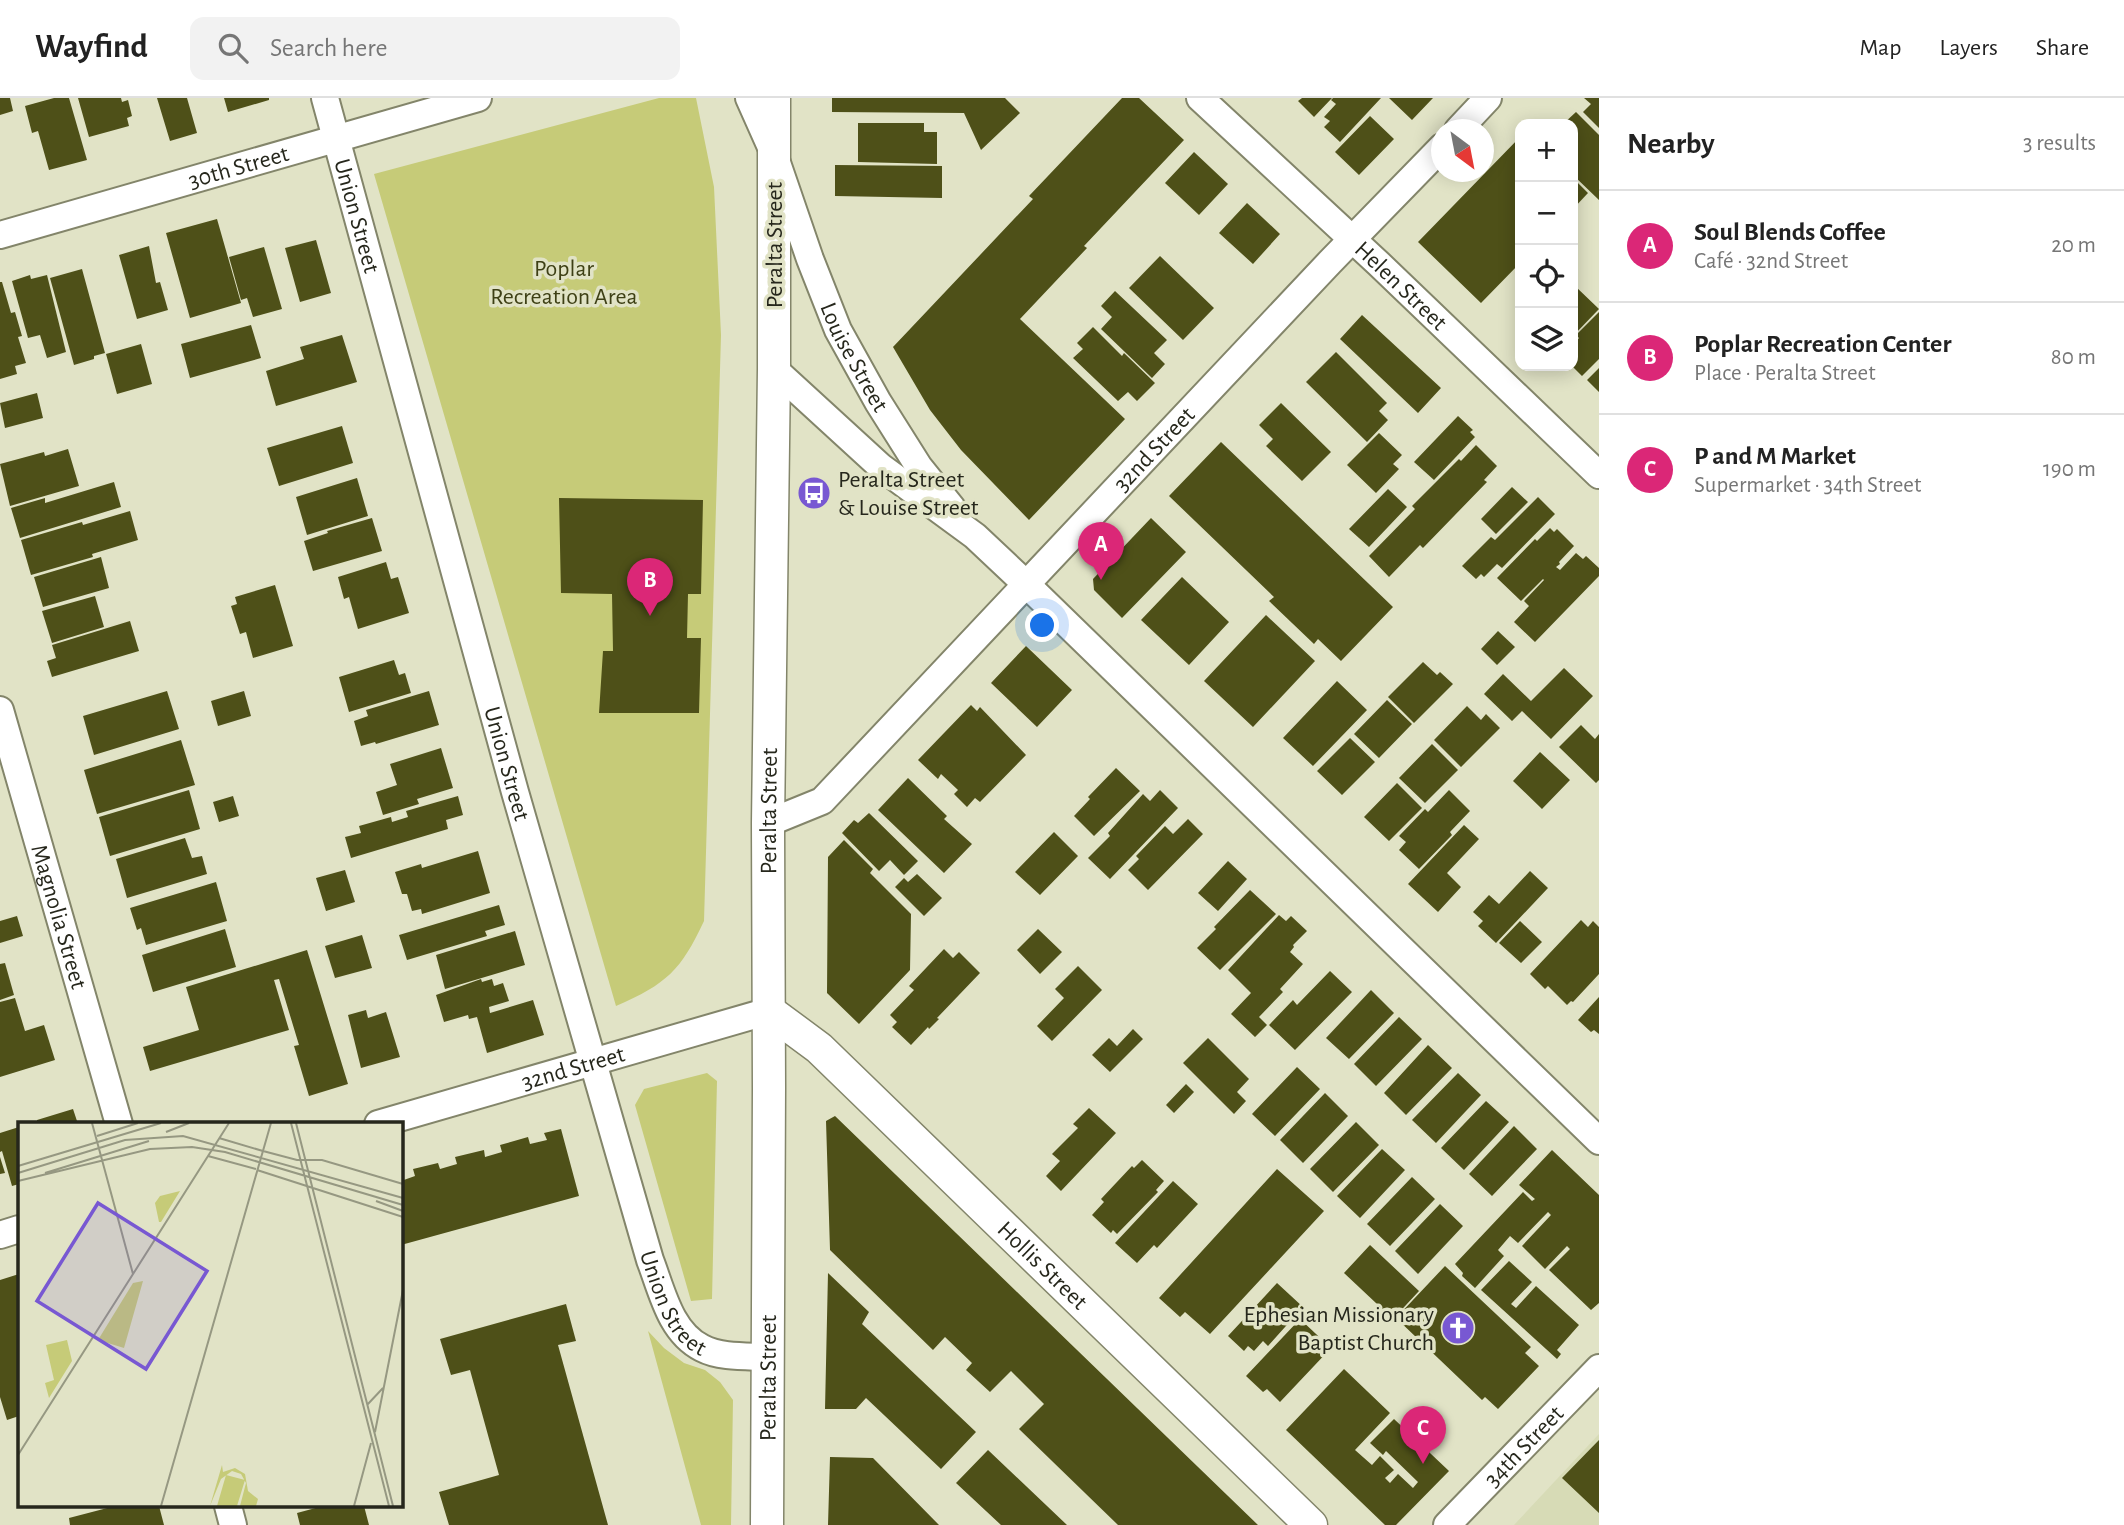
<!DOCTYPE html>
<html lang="en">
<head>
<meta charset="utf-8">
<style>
	:root { --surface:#fff; --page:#f2f2f2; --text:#222; --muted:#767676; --line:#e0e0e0; --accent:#db2777 }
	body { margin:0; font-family:"Alegreya Sans",sans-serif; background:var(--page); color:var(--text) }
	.controls { position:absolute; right:21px; top:21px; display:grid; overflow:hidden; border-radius:14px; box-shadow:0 4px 18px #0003 }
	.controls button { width:63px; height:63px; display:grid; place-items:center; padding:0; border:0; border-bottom:2px solid var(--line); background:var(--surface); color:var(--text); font:35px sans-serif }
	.compass { position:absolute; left:1431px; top:21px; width:63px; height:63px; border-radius:50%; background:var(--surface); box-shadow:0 4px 18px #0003; rotate:148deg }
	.you { position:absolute; left:1043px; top:528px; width:24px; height:24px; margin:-18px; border:5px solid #fff; border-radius:50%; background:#1a73e8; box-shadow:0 0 0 10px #1a73e833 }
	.badge { display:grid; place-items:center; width:46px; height:46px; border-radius:50%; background:var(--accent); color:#fff; font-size:23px; font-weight:700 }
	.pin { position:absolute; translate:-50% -58px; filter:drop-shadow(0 2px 4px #0008) }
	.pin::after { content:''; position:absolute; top:37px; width:24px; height:21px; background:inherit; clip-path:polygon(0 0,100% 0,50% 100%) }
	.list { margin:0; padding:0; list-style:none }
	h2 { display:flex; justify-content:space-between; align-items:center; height:91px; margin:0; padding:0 28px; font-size:30px }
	h2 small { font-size:23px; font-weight:400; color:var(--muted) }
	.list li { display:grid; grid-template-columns:46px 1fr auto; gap:21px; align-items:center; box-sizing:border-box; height:112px; padding:0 28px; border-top:2px solid var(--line) }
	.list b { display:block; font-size:26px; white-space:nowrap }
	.list p { margin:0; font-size:23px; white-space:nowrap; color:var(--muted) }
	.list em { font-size:23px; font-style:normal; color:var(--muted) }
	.icon { flex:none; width:38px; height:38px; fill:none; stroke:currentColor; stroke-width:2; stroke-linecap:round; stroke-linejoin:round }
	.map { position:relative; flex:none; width:1599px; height:1427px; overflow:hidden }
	header { display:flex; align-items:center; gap:42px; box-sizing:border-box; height:98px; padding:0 35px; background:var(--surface); border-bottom:2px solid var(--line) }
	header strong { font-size:33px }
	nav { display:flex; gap:38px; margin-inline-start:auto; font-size:24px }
	.search { width:490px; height:63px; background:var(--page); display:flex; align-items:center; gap:18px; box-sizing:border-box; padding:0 24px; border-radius:14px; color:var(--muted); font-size:26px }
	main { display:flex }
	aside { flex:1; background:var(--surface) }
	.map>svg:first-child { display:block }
	.built { fill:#d7dbb6 }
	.green { fill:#c6cb78 }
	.building { fill:#4e5018 }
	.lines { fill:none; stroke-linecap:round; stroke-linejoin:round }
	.minor-casing { stroke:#83856a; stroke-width:30 }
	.tertiary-casing { stroke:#83856a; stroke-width:35 }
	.minor { stroke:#fff; stroke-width:26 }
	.tertiary { stroke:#fff; stroke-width:32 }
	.labels { text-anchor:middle; stroke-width:7; stroke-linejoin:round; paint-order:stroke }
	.street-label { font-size:24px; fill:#26271c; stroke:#e1e3c6 }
	.park-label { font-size:24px; fill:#3e4015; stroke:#e1e3c6 }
	.poi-label { font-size:24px; fill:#26271c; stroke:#e1e3c6; text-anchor:start }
	.inset-road { fill:none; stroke:#969882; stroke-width:2 }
	.view { fill:#7858d2; fill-opacity:0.15; stroke:#7858d2; stroke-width:3.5 }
	.inset-edge { fill:none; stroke:#26271c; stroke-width:3.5 }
</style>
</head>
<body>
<header>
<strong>Wayfind</strong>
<div class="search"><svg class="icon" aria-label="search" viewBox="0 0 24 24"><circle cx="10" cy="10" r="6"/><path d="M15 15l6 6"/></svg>Search here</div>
<nav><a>Map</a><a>Layers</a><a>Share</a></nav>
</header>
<main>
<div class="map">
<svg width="1599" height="1427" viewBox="0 0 1599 1427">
	<rect width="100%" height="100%" fill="#e1e3c6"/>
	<path class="built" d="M1599,1336v91h-85z"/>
	<path class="green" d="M659,0h37l18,89 7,148 -17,586c-23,49 -37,63 -88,85l-242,-832z
		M707,975l10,8 -5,218 -21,2 -56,-196 9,-16z
		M648,1233l16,17 20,15 21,7 15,12 13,18 -2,125h-30z"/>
	<path class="building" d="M0,0h10l3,13 -13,4z
		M54,0h15l18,62 -38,10 -11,-39 -6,2 -7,-27z
		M78,0h43l1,4 6,-2 4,16 -5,2 2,8 -40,11z
		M157,0h30l10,35 -27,8z
		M224,0h45v2l-41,12z
		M832,0h173l15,15 -39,37 -17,-37 -132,-1z
		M1122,0h17l45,42 -100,106 3,2 -67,71 105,100 -96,101 -68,-70 -31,-40 -37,-63 140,-148 -4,-3z
		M1302,0h30l-18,19 -16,-16z
		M1333,0h48l-41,44 -16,-15 6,-6 -6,-4 12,-13 -5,-4z
		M1389,0h44l-21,22z
		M1584,0h15v30l-16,-16 8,-8z
		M1576,14l23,23v65l-26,-25v-51h-10z
		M1370,18l24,23 -35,36 -24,-23z
		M858,25h66v9h13v32l-79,-2z
		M1520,39v126l-39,40 -63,-61z
		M1194,54l34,32 -29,31 -34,-32z
		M835,67l107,1v32l-107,-2z
		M1573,80l15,15 -15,16z
		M1247,105l33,31 -27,30 -34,-31z
		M217,121l24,84 -51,15 -24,-85z
		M316,142l15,53 -31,9 -15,-54z
		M149,148l7,37 4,-1 8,28 -31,9 -18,-64z
		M264,149l18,62 -29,8 -6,-19 -6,2 -12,-43z
		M1160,158l54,52 -31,32 -54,-52z
		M82,171l23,84 -11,3v3l-20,6 -24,-87z
		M30,177l1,4 16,-4 19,77 -19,6 -7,-23 -12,3 -16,-57z
		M0,184h2l9,31 4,-1 7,24 -4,1 8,26 -11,3 2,8 -17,5z
		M1575,188l24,23 -26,27v-48z
		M1115,193l52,49 -13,13 11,11 -13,14 -51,-49 11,-12 -11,-11z
		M1599,214v47l-17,17 -9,-9v-22l6,-7 -3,-3z
		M1362,217l79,73 -23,25 -78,-74z
		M251,227l10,33 -71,20 -9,-34z
		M1093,229l29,29 2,-3 31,30 -18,18 -9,-9 -10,9 -45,-43 10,-9 -6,-6z
		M342,237l15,47 -81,24 -10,-35 38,-12 -4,-12z
		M141,246l11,40 -35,10 -11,-40z
		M1336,254l51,51 -8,8 9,9 -21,22 -61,-60z
		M1599,270v24l-12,-12z
		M37,295l6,25 -38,10 -5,-25z
		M1281,305l50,49 -29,29 -36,-35 7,-7 -14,-14z
		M1458,318l15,14 -3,2 5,5 -41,43 -20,-18z
		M342,328l11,37 -74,23 -12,-38z
		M1379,335l23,22 -9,9 6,5 -23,24 -29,-28z
		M1221,344l172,165 -52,54 -23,-22 -4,5 -45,-43 5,-4 -105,-101z
		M1476,347l21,21 -13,14 3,2 -64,66 -3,-3 -31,32 -20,-21 46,-47 -3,-3 47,-47 2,2z
		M68,351l11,37 -69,20 -10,-42 44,-12 1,4z
		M357,380l11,38 -61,19 -11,-38z
		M114,384l7,25 -101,31 -9,-30 34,-10v5z
		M1512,389l16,15 -32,32 -15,-15z
		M1388,391l19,18 -38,40 -20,-18z
		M1538,399l17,17 -53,54 -5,-4 -13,13 -3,-3 -5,5 -14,-13 29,-29 4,3z
		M559,400l144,2 -2,94h-13l-1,44h14l-2,75h-100l4,-62h10l-1,-57 -51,-1z
		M130,413l8,29 -46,14 1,3 -62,18 -10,-35 61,-18 1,3z
		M372,420l10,33 -69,20 -9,-30 24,-8 -1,-2z
		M1151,420l35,34 -64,66 -28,-28 -1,-11z
		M1550,430l4,4 3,-3 17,17 -15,16 1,2 -4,3 4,3 16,-17 7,6 3,-3 13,12v8l-64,66 -21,-20 15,-16 -5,-5 20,-21 -1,-1 -22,22 -24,-23 38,-39 2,2z
		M101,459l8,31 -66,19 -9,-30z
		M386,464l5,17 7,-2 11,36 -51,16 -9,-32 -5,2 -6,-22z
		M1182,479l47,45 -40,43 -48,-45z
		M275,487l18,61 -40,12 -7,-26 -6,2 -9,-28 6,-2 -2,-7z
		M95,498l9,31 -52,16 -10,-32z
		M1266,517l49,46 -62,66 -49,-46z
		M130,523l9,30 -87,26 -5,-16 9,-3 -4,-13z
		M1498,533l17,16 -18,18 -16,-16z
		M1026,548l46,44 -35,37 -46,-44z
		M394,562l5,15 6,-2 6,20 -62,19 -10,-35z
		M1423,564l14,13 3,-3 13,12 -39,39 -26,-26z
		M1564,570l29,28 -42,43 -29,-28 -10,10 -28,-27 19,-20 28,27z
		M1337,583l30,29 -54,56 -30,-28z
		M167,593l12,38 -85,26 -11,-39z
		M244,593l7,25 -33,10 -7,-25z
		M429,593l10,34 -63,19 -1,-2 -14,4 -7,-25 14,-5 -2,-6z
		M1387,602l25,24 -33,34 -25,-24z
		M971,607l6,6 3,-4 46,48 -46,47 -5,-4 -8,9 -13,-13 4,-4 -17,-16 -3,5 -20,-19z
		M1467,608l14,14 5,-6 14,14 -39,39 -27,-27z
		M1581,627l14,14 4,-5v46l-3,3 -37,-36z
		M1350,640l25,24 -33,33 -25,-24z
		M181,642l14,45 -98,29 -13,-44z
		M1432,646l26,26 -33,33 -26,-25z
		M441,650l12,40 -36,11 2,5 -36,11 -7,-23 21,-7 -7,-21z
		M1540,654l30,28 -28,29 -29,-28z
		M1116,670l24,23 -46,45 -20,-20 16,-17 -2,-2z
		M908,680l39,38 -3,3 28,25 -28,29 -66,-63z
		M1397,685l25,25 -33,33 -25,-24z
		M189,692l11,39 -90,27 -11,-39z
		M1160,692l18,18 -68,71 -22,-21 22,-22 -2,-3 35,-39 7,7z
		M1449,692l21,21 -20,21 2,3 -33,34 -20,-19 7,-8 -7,-6 26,-27 3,3z
		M233,698l6,20 -20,6 -6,-20z
		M458,698l5,19 -17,5 2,9 -97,29 -6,-21 16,-4 -2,-7 32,-9 1,5 16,-5 -2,-6z
		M869,715l49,48 -14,14 -14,-15 -11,11 -37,-38 12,-13 4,3z
		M1188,721l15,15 -55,56 -20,-20 11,-11 -3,-3 29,-30 8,8z
		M1464,727l15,14 -32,34 14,14 -23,25 -30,-28z
		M1054,734l24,24 -38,39 -25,-23z
		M185,740l7,20 10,-2 5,18 -80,24 -11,-39z
		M844,742l29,29 -3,4 41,41 -1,56 -51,54 -32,-31 1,-136z
		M478,753l12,42 -68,21 -1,-5 -9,2 -5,-17h-5l-7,-22 26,-8 1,4z
		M1228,763l19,18 -29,32 -20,-18z
		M345,772l10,32 -29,9 -10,-33z
		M1530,773l18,17 -52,55 -18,-17 5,-5 -10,-9 16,-17 10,9z
		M917,776l25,24 -18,18 -29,-29 9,-9 4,4z
		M216,784l11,39 -81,24 -5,-17 -4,2 -7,-22z
		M1250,792l26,24 -56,56 -23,-22 19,-19 -2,-2z
		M499,807l6,20 -20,6 2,5 -80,24 -8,-25z
		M1279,817l7,6 5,-5 16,15 -14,14 1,2 -4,5 13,12 -23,25 3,3 -24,25 8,8 -12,12 -24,-23 20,-21 -23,-23z
		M17,818l6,20 -23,7v-22z
		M1581,822l7,7 5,-6 6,6v47l-26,28 -2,-1 -4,4 -19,-19 -3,3 -15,-15z
		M1520,823l22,21 -21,21 -22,-20z
		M225,831l11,38 -83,25 -11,-37z
		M1038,831l24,23 -22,22 -23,-24z
		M515,833l10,34 -80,24 -9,-34z
		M362,837l10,33 -37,10 -10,-32z
		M944,851l9,9 6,-6 21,21 -43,45 2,1 -10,10 -1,-2 -17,18 -19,-18 5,-5 -7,-7 24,-25 -5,-4z
		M307,852l41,134 -39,12 -15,-50 5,-1 -20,-66 -5,1 15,50 -139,41 -7,-24 56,-17 -13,-43z
		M5,865l9,32 -14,5v-36z
		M1078,868l24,24 -50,51 -15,-15 27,-28 -9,-9z
		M1330,873l22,21 -57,58 -26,-25 24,-25 4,5z
		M481,881l1,3 10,-3 2,7 9,-3 6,18 -20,6 1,6 43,-13 11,35 -57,18 -10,-36 -8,2 -1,-4 -24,7 -8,-27z
		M1371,892l23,23 -45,46 -23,-21z
		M1599,899v37l-5,-4 -3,2 -13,-12z
		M15,900l10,33 19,-6 11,35 -55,17v-75z
		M366,912l2,8 18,-6 14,45 -39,11 -13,-53z
		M1399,919l23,22 -46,47 -22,-22z
		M1133,931l10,10 -33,33 -18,-17 17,-17 8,8z
		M1208,940l41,41 -12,13 9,9 -12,13 -51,-51z
		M1428,947l24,23 -46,47 -22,-22z
		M1297,969l23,22 -45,47 -23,-22z
		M1458,975l23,22 -45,48 -24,-23z
		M1186,986l8,8 -20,21 -8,-8z
		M1325,995l23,23 -45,47 -23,-23z
		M1486,1003l23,21 -45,48 -23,-22z
		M1089,1010l27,25 -55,58 -15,-15 14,-15 -8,-7 26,-26 -5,-4z
		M73,1011l5,15h-46l5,-2v-2z
		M835,1018l423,409h-140l-99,-96 25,-25 -33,-33 -21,21 -24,-22 6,-7 -27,-26 -12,13 -103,-100 -4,-129z
		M1356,1024l23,23 -46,47 -23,-23z
		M1514,1028l23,23 -45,47 -23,-22z
		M19,1029v57l-7,2 -10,-35 -2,1v-19z
		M561,1031l18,67 -178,49v-64l14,-5 -2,-7 25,-6 2,6 17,-5 -2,-7 29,-7 1,7 17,-5 -2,-7 28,-8 2,7 17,-4 -3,-7z
		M1382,1051l23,21 -45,48 -23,-22z
		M1552,1052l47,45v108l-8,7 -42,-40 21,-21 -3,-3 -22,23 -23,-23 29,-31 -3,-3 -30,31 -8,-7 -12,14 6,6 -29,32 -13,-12 1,-3 -8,-9 68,-72 9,9 3,-2 -16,-14z
		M0,1059l5,16 -5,1z
		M1142,1062l22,21 -8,9 2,2 -41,42 -4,-4 -2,3 -19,-18 12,-13 -3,-3 31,-33 2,2z
		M1277,1071l47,42 -114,123 -25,-22 -5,5 -21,-19z
		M1412,1079l23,22 -45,47 -23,-22z
		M1173,1083l25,23 -41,44 -3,-3 -17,18 -22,-20z
		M1440,1106l23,22 -45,48 -23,-23z
		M1370,1147l49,46 -26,28 -49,-46z
		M1509,1163l23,21 -21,22 5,4 20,-22 43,39 -22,25 4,4 -4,5 -76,-69z
		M1445,1168l86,81 -6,6 14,13 -41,43 -13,-12 -3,3 -86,-82z
		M828,1175l41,39 -7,12 114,108 -35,37 -75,-71 -10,11h-31z
		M19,1176v142l-12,4 -7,-23v-117z
		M1277,1185l26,24 -35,39 -5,-5 -9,10 -6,-5 -4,5 -16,-15z
		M566,1206l10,37 -18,4 50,180h-159l-10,-33 60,-17 -29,-105 -19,5 -11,-36z
		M1300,1221l31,29 -51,54 -13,-13 -4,3 -17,-16z
		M1344,1271l46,44 -35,37 17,15 8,-9 14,14 -9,8 5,5 8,-9 15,14 5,-6 -32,-31 -3,4 -13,-12 24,-24 55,52 -53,54h-11l-99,-95z
		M1599,1342v73l-37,-35z
		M988,1352l79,75h-66l-45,-42z
		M830,1359l43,1 66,67h-111z
		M115,1408h44l5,19h-94l-1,-7z
		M323,1408h41l5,19h-69l-3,-12z"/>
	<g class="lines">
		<defs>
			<g id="minor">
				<path id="s1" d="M325,0l190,694 135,468c12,31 20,72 52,88 19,10 45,8 65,9"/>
				<path id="s2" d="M749,0l25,56 36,105 28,71 40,72 41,65 33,41"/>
				<path id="s3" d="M1200,0l179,166 220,211"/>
				<path d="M1458,32l30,-32"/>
				<path id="s4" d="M0,137l478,-137"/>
				<path d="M774,271l107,98 94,69 51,48 573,557"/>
				<path id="s5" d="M0,612l119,414"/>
				<path id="s6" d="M768,725l54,-22 508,-539 112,-115"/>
				<path id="s7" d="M378,1026l391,-113"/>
				<path d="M0,1137l19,-6"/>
				<path d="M228,1408l5,19"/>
				<path id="s8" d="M1447,1427l152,-157"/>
			</g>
			<g id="tertiary">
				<path id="s9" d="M769,913l50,37 492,477"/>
				<path id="s10" d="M767,1427l2,-437 -1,-265 6,-454v-271"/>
			</g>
		</defs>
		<use href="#minor" class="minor-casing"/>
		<use href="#tertiary" class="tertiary-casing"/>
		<use href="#minor" class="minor"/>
		<use href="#tertiary" class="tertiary"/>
	</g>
	<defs>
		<symbol id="bus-disc" viewBox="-11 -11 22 22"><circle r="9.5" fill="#7858d2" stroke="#e1e3c6"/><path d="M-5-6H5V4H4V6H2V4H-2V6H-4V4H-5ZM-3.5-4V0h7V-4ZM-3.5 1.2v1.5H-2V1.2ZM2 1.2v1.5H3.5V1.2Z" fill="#fff"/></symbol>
		<symbol id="church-disc" viewBox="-11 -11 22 22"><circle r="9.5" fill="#7858d2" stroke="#e1e3c6"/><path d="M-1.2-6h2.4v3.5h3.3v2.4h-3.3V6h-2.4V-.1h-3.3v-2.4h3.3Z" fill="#fff"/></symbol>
	</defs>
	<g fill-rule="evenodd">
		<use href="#bus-disc" x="795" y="376" width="38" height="38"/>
		<use href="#church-disc" x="1439" y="1211" width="38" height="38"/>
	</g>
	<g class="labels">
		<g class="street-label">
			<text dy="8" stroke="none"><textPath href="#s4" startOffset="248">30th Street</textPath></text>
			<text dy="8" stroke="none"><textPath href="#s1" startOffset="122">Union Street</textPath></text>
			<text transform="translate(774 147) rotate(-90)" y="8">Peralta Street</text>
			<text dy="8" stroke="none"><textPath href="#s3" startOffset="275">Helen Street</textPath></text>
			<text dy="8" stroke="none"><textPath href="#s2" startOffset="280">Louise Street</textPath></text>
			<text dy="8" stroke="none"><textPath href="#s6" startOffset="542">32nd Street</textPath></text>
			<text dy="8" stroke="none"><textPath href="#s1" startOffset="690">Union Street</textPath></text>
			<text dy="8" stroke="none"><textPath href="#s10" startOffset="714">Peralta Street</textPath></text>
			<text dy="8" stroke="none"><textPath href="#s5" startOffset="215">Magnolia Street</textPath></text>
			<text dy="8" stroke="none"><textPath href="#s7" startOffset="203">32nd Street</textPath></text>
			<text dy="8" stroke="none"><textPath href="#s9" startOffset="374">Hollis Street</textPath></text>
			<text dy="8" stroke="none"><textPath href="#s1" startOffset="1256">Union Street</textPath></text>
			<text dy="8" stroke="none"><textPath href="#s10" startOffset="147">Peralta Street</textPath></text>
			<text dy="8" stroke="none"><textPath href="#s8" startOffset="110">34th Street</textPath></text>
		</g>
		<g class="park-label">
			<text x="564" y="178">Poplar<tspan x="564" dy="28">Recreation Area</tspan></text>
		</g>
		<g class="poi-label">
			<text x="838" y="389">Peralta Street<tspan x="838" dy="28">&amp; Louise Street</tspan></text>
			<text x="1434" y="1224" text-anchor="end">Ephesian Missionary<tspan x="1434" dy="28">Baptist Church</tspan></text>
		</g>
	</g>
	<g transform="translate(18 1024)">
		<rect width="385" height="385" fill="#e1e3c6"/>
		<path d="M162,69l-19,31h-2l-4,-19 5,-7zM125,159l-19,67 -26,-8 35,-57zM49,218l5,21 -23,37 -4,-15 9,-3 -8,-35zM204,343l1,7 12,-4 10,6 3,17 10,8 -2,7h-16l6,-23 -5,-9 -9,-3 -11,8 -11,27zM208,353l19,5 -8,26h-20z" fill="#c6cb78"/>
		<path class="inset-road" d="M74,1l41,151M273,1l98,383M278,1l97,383M148,10l23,-9M79,14l41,-13M201,16l44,13M245,29l34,9h25l81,24M190,34l48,13M0,44l143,-43M239,48l146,47M0,51l107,-33 58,-4 220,62M27,51l104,-32M0,59l132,-32 42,-2 33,5 178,53M358,79l27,10M349,283l16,-17M357,310l28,-142M0,333l211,-332M143,384l110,-383M336,384l17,-63"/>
		<path class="view" d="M80,81l109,68 -61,98 -109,-68z"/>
		<rect width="385" height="385" class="inset-edge"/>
	</g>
</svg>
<div class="controls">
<button>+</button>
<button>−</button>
<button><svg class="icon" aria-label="locate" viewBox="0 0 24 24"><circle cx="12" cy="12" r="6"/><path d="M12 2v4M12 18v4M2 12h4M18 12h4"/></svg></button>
<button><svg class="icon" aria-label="layers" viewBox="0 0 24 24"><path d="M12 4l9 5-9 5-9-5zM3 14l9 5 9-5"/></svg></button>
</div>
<svg class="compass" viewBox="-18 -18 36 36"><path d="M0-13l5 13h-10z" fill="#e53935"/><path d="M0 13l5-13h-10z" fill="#767676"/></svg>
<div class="you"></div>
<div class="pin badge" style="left:1101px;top:482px">A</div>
<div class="pin badge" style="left:650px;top:518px">B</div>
<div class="pin badge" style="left:1423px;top:1366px">C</div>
</div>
<aside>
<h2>Nearby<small>3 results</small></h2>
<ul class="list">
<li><span class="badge">A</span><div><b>Soul Blends Coffee</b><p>Café · 32nd Street</p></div><em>20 m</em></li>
<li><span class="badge">B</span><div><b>Poplar Recreation Center</b><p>Place · Peralta Street</p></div><em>80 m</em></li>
<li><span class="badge">C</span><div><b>P and M Market</b><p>Supermarket · 34th Street</p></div><em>190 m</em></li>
</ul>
</aside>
</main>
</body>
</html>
